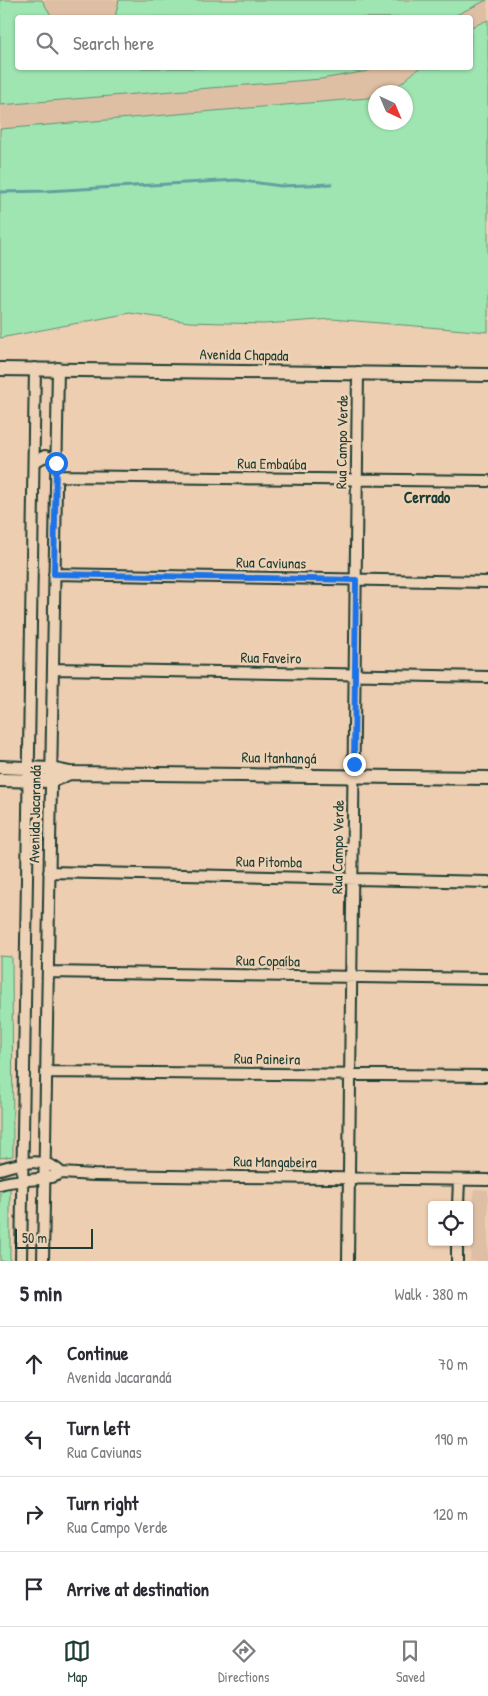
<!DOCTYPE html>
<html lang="en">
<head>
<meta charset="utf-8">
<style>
	:root { --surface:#fff; --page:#f7f7f7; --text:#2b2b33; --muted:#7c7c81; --line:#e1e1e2; --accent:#1f3d34 }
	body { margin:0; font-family:"Patrick Hand",sans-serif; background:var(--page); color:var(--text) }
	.controls { position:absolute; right:15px; bottom:15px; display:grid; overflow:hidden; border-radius:5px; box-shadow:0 1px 4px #0004 }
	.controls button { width:45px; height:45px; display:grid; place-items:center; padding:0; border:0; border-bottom:1px solid var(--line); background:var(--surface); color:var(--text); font:25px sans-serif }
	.compass { position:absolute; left:368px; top:85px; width:45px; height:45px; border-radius:50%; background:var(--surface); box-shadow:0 1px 4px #0004; rotate:136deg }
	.scale { position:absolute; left:15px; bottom:12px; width:78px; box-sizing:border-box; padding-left:5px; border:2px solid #1f3d34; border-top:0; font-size:14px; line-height:18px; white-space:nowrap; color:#1f3d34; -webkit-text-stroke:4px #eed2b5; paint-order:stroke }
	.stop { position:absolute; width:15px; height:15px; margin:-11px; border:4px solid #1a73e8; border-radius:50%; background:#fff }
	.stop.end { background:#1a73e8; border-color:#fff; box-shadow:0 1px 5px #0008 }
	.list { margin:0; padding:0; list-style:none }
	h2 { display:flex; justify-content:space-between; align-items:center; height:65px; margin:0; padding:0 20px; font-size:21px }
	h2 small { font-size:16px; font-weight:400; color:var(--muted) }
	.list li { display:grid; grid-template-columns:32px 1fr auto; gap:15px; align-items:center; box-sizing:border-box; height:75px; padding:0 20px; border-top:1px solid var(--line) }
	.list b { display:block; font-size:19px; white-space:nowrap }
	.list p { margin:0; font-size:16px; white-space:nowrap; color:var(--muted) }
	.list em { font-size:16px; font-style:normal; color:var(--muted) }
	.icon { flex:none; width:28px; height:28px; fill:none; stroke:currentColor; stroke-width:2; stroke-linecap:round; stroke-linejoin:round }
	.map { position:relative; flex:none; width:488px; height:1261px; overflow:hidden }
	.search { position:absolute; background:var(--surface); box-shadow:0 1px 4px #0004; left:15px; right:15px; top:15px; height:55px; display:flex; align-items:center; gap:12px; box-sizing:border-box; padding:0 18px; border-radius:5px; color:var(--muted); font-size:19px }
	.sheet { height:365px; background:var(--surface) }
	nav { display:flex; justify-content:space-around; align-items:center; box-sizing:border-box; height:70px; border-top:1px solid var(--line); background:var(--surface); font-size:14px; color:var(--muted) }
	nav a { display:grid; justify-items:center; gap:2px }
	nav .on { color:var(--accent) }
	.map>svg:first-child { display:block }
	.built { fill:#dfbfa4 }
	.green { fill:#9fe5b2; stroke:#5f9173 }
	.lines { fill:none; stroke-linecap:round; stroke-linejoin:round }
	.stream { stroke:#639fa1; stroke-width:3 }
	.minor-casing { stroke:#1f3d34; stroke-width:14 }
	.tertiary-casing { stroke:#1f3d34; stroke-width:16 }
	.minor { stroke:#eed2b5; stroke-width:10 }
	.tertiary { stroke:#eed2b5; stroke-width:12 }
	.route { stroke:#1a73e8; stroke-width:6 }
	.labels { text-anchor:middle; stroke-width:5; stroke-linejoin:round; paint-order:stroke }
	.street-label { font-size:15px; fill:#1f3d34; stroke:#eed2b5 }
	.neighbourhood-label { font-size:16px; font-weight:bold; fill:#1f3d34; stroke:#eed2b5 }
</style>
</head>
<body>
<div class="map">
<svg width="488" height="1261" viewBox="0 0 488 1261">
	<rect width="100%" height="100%" fill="#eeceb1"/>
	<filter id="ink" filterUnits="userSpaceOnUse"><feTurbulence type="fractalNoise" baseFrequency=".02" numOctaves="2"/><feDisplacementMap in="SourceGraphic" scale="10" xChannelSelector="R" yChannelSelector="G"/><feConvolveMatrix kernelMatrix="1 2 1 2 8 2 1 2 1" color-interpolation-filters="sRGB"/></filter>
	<g filter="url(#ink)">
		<path class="built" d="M0,0h488v20l-17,7 -1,-9h-452v50h401l-21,18 -16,6h-6l-1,3 -7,3 -368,31z
			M474,1189l14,1v71h-18z"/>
		<path class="green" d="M0,0h42l10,17 -34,1v50h357l-7,3 -47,8 -321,26z
			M119,0h368l-37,18 -335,-1z
			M488,20v312l-156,-13 -68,5 -75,-2 -59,-9 -130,25v-209l368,-31 7,-3 1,27h30v-30h-24l16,-6 21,-18h51l1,-41z
			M0,956l12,1 1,199 -13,2z
			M10,1187v74h-10v-71z"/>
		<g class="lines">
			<path class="stream" d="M0,192l47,-1 190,-11 44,6 50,-2"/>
			<defs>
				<path id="minor" d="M34,462l11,-6 11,3
					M56,476l432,5
					M54,574l434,8
					M53,669l435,8
					M49,872l439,10
					M48,972l440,7
					M46,1072l442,4
					M0,1169c20,-6 45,-13 61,4
					M61,1173l33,2 394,5
					M0,1184c18,-6 47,-2 61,-11
					M458,1205l1,-25
					M21,1261l14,-893
					M43,1261l15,-893
					M348,1261l10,-889
					M457,1261v-19"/>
				<path id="tertiary" d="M0,369l488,6
					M0,767l51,2 19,4 418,5
					M0,780l51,1 19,-8"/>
			</defs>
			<use href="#minor" class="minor-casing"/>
			<use href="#tertiary" class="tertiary-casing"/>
			<use href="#minor" class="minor"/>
			<use href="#tertiary" class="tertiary"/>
		</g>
	</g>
	<g class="lines" filter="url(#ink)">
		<path class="route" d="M56,463l-2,111 302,6 -2,184"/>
	</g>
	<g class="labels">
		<g class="street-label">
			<text transform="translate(244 355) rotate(1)" y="5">Avenida Chapada</text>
			<text transform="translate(342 442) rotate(-89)" y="5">Rua Campo Verde</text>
			<text transform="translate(272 464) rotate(1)" y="5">Rua Embaúba</text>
			<text transform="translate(271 563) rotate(1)" y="5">Rua Caviunas</text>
			<text transform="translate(271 658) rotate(1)" y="5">Rua Faveiro</text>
			<text transform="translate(279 758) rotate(1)" y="5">Rua Itanhangá</text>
			<text transform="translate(35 814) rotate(-89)" y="5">Avenida Jacarandá</text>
			<text transform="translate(338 847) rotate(-89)" y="5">Rua Campo Verde</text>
			<text transform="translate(269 862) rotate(1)" y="5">Rua Pitomba</text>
			<text transform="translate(268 961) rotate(1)" y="5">Rua Copaíba</text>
			<text transform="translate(267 1059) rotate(1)" y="5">Rua Paineira</text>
			<text transform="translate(275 1162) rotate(1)" y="5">Rua Mangabeira</text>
		</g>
		<g class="neighbourhood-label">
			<text x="427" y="503">Cerrado</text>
		</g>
	</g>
</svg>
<div class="controls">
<button><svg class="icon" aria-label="locate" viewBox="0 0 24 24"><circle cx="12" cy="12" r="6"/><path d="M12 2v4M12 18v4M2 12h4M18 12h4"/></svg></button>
</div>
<svg class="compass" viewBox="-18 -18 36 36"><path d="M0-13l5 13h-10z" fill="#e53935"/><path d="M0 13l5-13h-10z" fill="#7c7c81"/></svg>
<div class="scale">50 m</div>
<div class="stop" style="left:56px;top:463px"></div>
<div class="stop end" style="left:354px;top:764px"></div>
<div class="search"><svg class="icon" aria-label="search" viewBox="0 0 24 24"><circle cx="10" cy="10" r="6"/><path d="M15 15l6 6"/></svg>Search here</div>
</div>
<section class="sheet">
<h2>5 min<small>Walk · 380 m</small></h2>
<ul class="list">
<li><svg class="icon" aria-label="ahead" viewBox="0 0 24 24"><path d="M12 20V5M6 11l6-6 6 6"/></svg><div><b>Continue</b><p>Avenida Jacarandá</p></div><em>70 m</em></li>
<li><svg class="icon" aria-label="left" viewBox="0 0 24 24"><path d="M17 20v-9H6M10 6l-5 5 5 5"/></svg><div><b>Turn left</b><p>Rua Caviunas</p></div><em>190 m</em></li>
<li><svg class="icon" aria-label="right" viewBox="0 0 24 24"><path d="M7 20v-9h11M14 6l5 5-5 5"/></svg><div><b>Turn right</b><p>Rua Campo Verde</p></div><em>120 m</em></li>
<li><svg class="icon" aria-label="arrive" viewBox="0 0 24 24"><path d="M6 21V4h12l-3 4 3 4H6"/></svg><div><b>Arrive at destination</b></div></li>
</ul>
</section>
<nav>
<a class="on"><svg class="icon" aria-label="map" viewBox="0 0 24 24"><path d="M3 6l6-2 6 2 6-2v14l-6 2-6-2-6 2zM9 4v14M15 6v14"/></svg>Map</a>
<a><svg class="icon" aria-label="directions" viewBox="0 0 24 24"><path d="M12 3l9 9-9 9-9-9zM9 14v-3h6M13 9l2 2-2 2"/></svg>Directions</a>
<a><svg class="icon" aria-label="saved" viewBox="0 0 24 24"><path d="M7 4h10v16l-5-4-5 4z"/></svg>Saved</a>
</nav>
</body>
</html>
